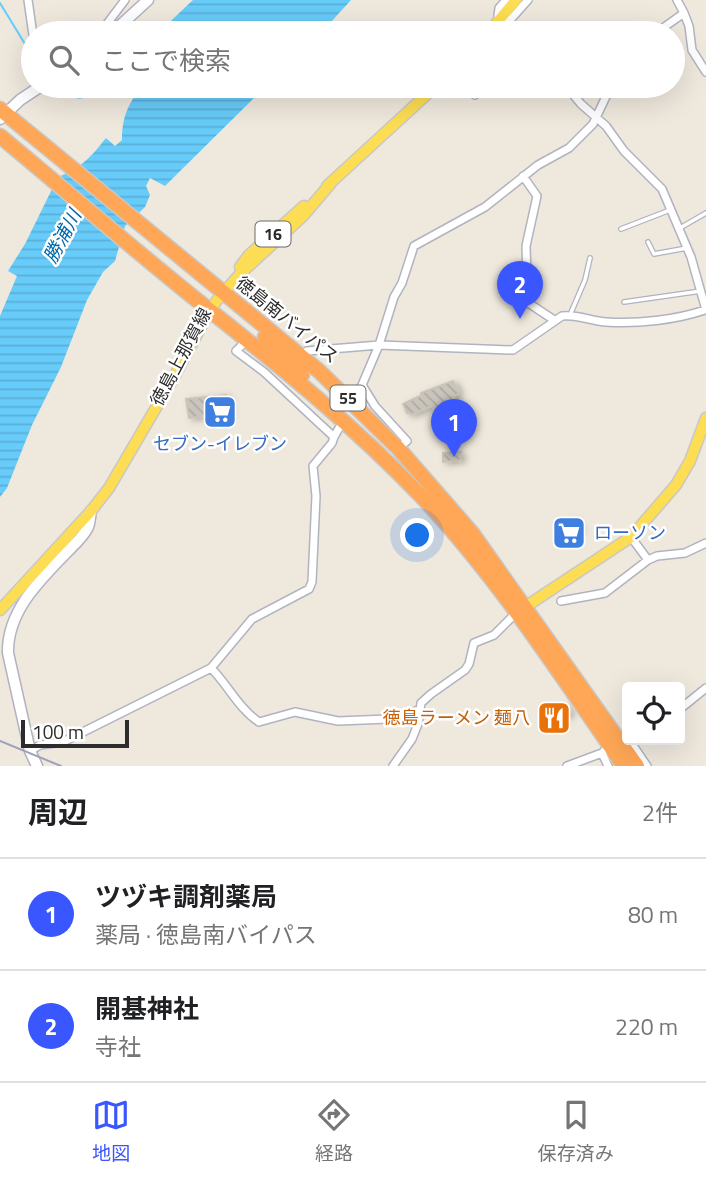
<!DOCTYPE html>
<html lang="ja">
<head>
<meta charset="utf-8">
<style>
	:root { --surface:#fff; --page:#f6f6f6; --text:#202124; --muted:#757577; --line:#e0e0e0; --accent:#3956ff }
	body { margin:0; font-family:"Titillium Web","Noto Sans JP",sans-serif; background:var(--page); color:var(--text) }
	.controls { position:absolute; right:21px; bottom:21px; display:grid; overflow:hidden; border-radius:7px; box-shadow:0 7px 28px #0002 }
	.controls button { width:63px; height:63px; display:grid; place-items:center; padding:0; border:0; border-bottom:2px solid var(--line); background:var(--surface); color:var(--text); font:35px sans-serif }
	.scale { position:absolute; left:21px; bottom:18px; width:108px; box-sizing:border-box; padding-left:7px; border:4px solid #2c2c2c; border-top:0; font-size:19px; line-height:24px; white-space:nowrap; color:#2c2c2c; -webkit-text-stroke:5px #fff; paint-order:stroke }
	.you { position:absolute; left:418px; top:536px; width:24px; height:24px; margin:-18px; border:5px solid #fff; border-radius:50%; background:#1a73e8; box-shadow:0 0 0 10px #1a73e833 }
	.badge { display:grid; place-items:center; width:46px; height:46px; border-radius:50%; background:var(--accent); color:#fff; font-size:23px; font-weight:700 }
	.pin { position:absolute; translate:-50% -58px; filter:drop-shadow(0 2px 4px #0008) }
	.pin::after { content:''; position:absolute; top:37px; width:24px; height:21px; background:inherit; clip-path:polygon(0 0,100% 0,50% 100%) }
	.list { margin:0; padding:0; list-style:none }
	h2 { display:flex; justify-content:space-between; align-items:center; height:91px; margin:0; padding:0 28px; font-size:30px }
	h2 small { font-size:23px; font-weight:400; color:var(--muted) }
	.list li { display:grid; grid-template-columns:46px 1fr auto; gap:21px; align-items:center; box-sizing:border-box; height:112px; padding:0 28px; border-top:2px solid var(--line) }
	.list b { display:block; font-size:26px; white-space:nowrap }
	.list p { margin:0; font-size:23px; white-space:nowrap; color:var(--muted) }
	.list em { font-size:23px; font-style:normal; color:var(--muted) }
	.icon { flex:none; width:38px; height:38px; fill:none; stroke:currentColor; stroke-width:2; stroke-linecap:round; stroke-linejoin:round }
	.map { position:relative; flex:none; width:706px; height:766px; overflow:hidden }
	.search { position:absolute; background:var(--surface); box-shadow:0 7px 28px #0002; left:21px; right:21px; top:21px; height:77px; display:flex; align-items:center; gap:18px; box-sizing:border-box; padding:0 24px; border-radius:38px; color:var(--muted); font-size:26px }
	.sheet { height:315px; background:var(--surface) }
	nav { display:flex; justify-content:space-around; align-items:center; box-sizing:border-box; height:98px; border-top:2px solid var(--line); background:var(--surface); font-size:19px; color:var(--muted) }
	nav a { display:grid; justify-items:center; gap:4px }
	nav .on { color:var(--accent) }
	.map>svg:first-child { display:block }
	.water { fill:url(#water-rules) }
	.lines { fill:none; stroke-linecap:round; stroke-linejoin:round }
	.stream { stroke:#67ccf9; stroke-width:2 }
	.building { fill:url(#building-back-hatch); stroke:#cac4b6; stroke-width:2; filter:url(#shadow) }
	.lane-casing { stroke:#b1b3c1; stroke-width:6 }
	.street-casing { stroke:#b1b3c1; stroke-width:10 }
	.secondary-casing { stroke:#b1b3c1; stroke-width:13 }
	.primary-casing { stroke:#c8c8c8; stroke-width:13 }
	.highway-casing { stroke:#c8c8c8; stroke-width:17 }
	.lane { stroke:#fff; stroke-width:3.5 }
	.street { stroke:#fff; stroke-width:7 }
	.secondary { stroke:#fff; stroke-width:10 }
	.primary { stroke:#fddd53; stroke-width:10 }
	.highway { stroke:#ffa757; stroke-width:14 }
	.rail { stroke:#9fa1b8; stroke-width:2 }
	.labels { text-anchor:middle; stroke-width:5; stroke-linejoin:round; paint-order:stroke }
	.shield { fill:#fff; stroke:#6b6b6b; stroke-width:2 }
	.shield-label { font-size:16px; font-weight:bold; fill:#2c2c2c }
	.street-label { font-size:18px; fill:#2c2c2c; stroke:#fff }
	.shop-label { font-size:18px; fill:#366cbe; stroke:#fff }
	.food-label { font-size:18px; fill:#c56008; stroke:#fff; text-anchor:end }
	.water-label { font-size:19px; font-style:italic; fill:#0169aa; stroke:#fff }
</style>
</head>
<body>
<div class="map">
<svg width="706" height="766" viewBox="0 0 706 766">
	<defs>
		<pattern id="water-rules" width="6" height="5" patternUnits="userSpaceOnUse" patternTransform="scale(1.75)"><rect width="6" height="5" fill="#67ccf9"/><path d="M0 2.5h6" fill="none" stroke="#5aafd6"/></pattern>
		<pattern id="building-back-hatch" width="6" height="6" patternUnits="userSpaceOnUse" patternTransform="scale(1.75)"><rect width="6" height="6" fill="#cac5bc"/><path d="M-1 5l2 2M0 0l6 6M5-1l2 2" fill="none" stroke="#aea9a2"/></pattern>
		<filter id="shadow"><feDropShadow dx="4" dy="2" stdDeviation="3.5" flood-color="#0004"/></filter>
	</defs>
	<rect width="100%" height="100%" fill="#efe8dd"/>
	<path class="water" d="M193,0h158l-30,33h-163z
		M142,86h124l-101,100 -15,-8 -4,8 4,9 -5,12 -20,19 -10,35 -12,11 -16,28 -26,67 -29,58 -25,63 -7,9v-181l17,-40 -9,-5 17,-27 33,-67c24,-10 32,-19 48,-39l9,8 7,-6c0,-23 6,-36 20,-54z"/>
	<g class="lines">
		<path class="stream" d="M0,3l33,54
			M60,86c17,17 24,14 41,0"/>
	</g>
	<path class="building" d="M453,381l6,12 -6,4 8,15 -13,7 -3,-7 -5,1 -9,-7 -18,8 -6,-1 -4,-9 19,-9 -1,-2z
		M226,395l2,18 -39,5 -3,-19z
		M461,452v8l-18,2v-9z
		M573,519l7,10 -19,12 -7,-9z
		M564,704l7,8 -21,14 -5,-7z"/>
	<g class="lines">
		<defs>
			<path id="lane" d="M680,228l26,-15
				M621,229l49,-19
				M648,242l6,12 33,-6
				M624,302l77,-11
				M570,315l15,-35 5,-22"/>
			<path id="street" d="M28,0l5,35
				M506,0l-7,8 -1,8 6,4 8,-2 16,-18
				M684,13l5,13 3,24 14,22
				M100,33l25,-33
				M510,33l10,-7 10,7
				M656,33l28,-20 -7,-13
				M470,86l5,9
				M566,86l15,18 25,22 18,25 38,38 29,68 15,53
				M523,176l14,20 -11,50 1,33 -3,21 30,20
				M247,340l-11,11 28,21 70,65 5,-9
				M307,351l72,-6 134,5 49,-34c15,-2 29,5 44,6 32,2 69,-2 99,-12
				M362,385l17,-40 15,-48 8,-14 12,-37 71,-39 53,-42 31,-17 24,-24 18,-38
				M357,394l5,-9 13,21 32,35 -9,7
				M631,537l17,23
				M561,601l44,-8 43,-33 9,-4 28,-3 21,-10
				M211,668c17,17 28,41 48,54l36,-10 43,9 50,-2 31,-9
				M680,709l26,-21
				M630,741l17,25
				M30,751l10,-6 23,-3 148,-74 41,-49 57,-30 3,-7 4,-86 -3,-30 19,-23 2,-6
				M604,751l-2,2 6,13
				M393,766l19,-27 6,-15 3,-21 10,-9 34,-24 4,-6 5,-21 20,-8 23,-23
				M567,766l35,-13"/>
			<path id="secondary" d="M112,33l36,-33
				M0,119l20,-19 21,-14
				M37,766l-7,-15 -22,-98c-1,-42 32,-73 59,-101 7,-7 17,-16 21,-25 2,-5 2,-11 3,-16"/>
			<path id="primary" d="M488,33l28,-33
				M327,186l109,-100
				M240,267l9,-12 55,-49
				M0,610l91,-99 18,-23 65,-111 36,-67 8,-11 22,-25 63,-58 28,-33
				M519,611l112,-74 45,-52 14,-24 16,-43"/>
			<path id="highway" d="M0,109l319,262 79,77 74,85 165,233
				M0,136c71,59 141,120 213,177 72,57 143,115 207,182 78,82 139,178 204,271
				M265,337l37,38"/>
		</defs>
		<use href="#lane" class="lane-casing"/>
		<use href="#street" class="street-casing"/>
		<use href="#secondary" class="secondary-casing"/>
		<use href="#primary" class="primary-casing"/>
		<use href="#highway" class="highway-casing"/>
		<use href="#lane" class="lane"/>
		<use href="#street" class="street"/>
		<use href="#secondary" class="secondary"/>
		<use href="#primary" class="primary"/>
		<use href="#highway" class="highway"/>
		<path class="rail" d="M0,741l61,25"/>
	</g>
	<defs>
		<symbol id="supermarket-square" viewBox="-11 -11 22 22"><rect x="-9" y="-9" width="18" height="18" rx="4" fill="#3f7fe0" stroke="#fff"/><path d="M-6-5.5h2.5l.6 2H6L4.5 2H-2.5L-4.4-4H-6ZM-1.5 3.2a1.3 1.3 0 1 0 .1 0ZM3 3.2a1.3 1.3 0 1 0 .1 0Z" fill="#fff"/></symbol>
		<symbol id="restaurant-square" viewBox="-11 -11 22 22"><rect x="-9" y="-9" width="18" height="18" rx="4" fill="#e8710a" stroke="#fff"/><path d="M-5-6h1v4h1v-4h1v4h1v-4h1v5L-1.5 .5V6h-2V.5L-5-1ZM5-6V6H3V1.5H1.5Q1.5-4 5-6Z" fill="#fff"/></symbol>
	</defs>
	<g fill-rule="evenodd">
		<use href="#supermarket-square" x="201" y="393" width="38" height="38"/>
		<use href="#supermarket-square" x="550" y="514" width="38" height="38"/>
		<use href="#restaurant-square" x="535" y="699" width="38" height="38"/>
	</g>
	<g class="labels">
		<g class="shield">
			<rect x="255.5" y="221.5" width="35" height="25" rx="5"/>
			<rect x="330.5" y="385.5" width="35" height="25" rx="5"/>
		</g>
		<g class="shield-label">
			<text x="273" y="240">16</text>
			<text x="348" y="404">55</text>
		</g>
		<g class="street-label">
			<text transform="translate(287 320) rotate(39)" y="6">徳島南バイパス</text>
			<text transform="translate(181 357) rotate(-62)" y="6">徳島上那賀線</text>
		</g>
		<g class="shop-label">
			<text x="220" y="450">セブン-イレブン</text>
			<text x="594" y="539" text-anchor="start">ローソン</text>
		</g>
		<g class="food-label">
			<text x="530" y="724">徳島ラーメン 麺八</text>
		</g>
		<g class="water-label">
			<text transform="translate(62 236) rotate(-62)" y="7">勝浦川</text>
		</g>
	</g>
</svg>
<div class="controls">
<button><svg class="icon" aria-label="locate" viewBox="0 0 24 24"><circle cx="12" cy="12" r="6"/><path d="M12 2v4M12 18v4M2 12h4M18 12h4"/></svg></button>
</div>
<div class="scale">100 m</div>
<div class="you"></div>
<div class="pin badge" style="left:454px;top:457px">1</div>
<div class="pin badge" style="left:520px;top:319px">2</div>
<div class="search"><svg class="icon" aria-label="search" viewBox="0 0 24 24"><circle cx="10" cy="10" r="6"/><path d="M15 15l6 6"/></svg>ここで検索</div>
</div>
<section class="sheet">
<h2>周辺<small>2件</small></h2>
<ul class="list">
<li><span class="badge">1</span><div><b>ツヅキ調剤薬局</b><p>薬局 · 徳島南バイパス</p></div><em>80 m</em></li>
<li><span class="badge">2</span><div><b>開基神社</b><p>寺社</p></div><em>220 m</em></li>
</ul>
</section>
<nav>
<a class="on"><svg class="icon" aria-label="map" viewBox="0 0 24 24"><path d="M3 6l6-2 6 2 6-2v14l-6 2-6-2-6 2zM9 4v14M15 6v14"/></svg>地図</a>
<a><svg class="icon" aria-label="directions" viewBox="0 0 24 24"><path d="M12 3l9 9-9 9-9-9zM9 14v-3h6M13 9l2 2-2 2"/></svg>経路</a>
<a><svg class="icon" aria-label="saved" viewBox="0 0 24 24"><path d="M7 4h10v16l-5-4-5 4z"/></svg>保存済み</a>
</nav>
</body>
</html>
